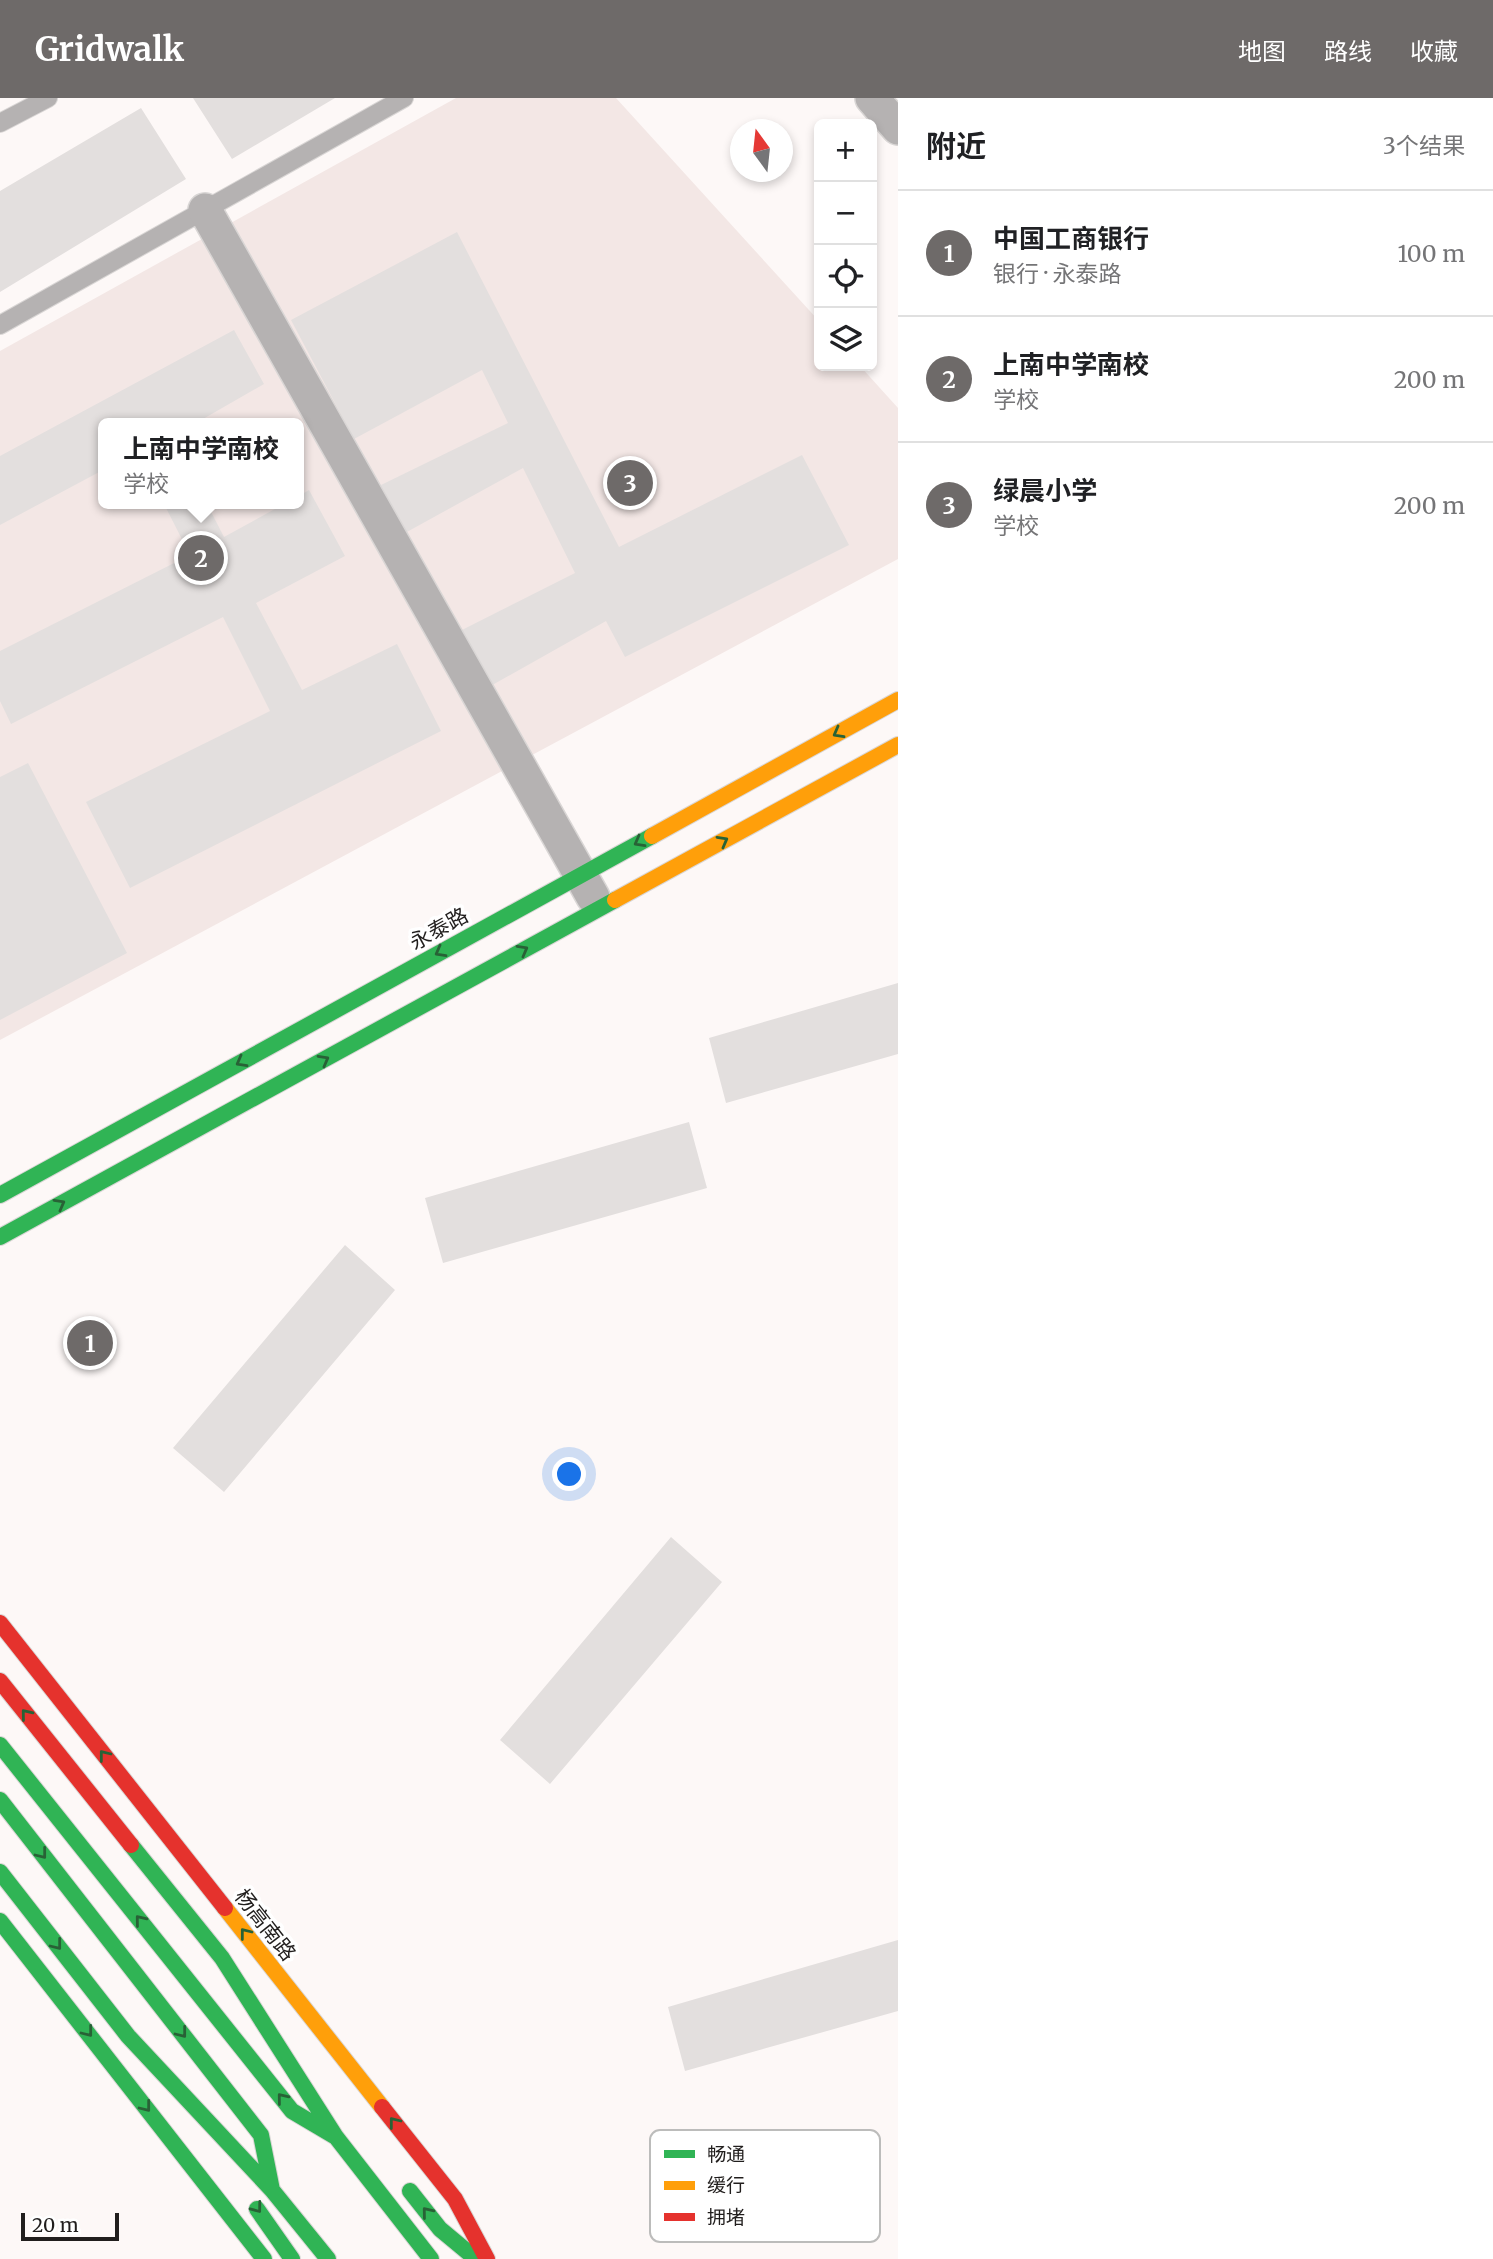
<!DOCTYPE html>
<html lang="zh">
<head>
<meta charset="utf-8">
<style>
	:root { --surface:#fff; --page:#f6f6f6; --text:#202124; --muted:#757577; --line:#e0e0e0; --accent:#6e6a69 }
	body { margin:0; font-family:Merriweather,"Noto Sans SC",serif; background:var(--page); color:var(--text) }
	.controls { position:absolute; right:21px; top:21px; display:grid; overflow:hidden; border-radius:10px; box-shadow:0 4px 10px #0003 }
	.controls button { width:63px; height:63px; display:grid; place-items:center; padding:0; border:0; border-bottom:2px solid var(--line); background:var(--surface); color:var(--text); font:35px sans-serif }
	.compass { position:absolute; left:730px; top:21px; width:63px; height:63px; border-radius:50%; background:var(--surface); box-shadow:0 4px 10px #0003; rotate:345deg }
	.scale { position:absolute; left:21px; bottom:18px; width:98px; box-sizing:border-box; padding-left:7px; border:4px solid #211e1d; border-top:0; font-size:19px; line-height:24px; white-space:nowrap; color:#211e1d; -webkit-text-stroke:5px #fff; paint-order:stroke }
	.you { position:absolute; left:570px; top:1377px; width:24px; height:24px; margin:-18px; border:5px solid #fff; border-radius:50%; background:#1a73e8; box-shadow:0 0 0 10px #1a73e833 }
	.badge { display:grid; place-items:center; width:46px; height:46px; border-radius:50%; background:var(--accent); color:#fff; font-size:23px; font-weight:700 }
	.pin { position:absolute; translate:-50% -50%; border:4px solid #fff; box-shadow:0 2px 7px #0006 }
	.popup { position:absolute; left:98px; top:320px; width:206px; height:91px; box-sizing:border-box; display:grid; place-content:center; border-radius:10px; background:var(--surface); filter:drop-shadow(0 2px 5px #0005); font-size:23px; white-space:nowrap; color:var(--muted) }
	.popup b { font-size:26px; color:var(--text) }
	.popup::after { content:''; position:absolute; left:50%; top:100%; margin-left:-14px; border:14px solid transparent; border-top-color:var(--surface) }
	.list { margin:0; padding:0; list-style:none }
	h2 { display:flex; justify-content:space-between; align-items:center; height:91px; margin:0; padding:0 28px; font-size:30px }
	h2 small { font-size:23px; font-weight:400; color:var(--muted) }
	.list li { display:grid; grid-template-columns:46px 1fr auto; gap:21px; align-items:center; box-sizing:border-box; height:126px; padding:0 28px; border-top:2px solid var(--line) }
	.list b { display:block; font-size:26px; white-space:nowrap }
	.list p { margin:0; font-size:23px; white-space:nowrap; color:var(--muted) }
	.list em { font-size:23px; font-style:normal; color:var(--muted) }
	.icon { flex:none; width:38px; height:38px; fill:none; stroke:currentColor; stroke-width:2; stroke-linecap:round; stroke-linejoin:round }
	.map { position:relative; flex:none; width:898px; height:2161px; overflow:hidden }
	header { display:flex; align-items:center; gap:42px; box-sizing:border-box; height:98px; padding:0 35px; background:var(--accent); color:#fff }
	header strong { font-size:33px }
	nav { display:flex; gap:38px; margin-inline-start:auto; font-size:24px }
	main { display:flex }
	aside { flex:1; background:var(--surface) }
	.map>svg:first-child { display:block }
	.built { fill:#f3e7e5; fill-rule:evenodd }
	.building { fill:#e3dfde }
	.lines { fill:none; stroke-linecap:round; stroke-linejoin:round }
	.lane-casing { stroke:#d9d6d5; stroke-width:20 }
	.street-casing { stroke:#d9d6d5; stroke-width:36 }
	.fast-casing { stroke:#d9d6d5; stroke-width:18 }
	.slow-casing { stroke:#d9d6d5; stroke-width:18 }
	.jam-casing { stroke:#d9d6d5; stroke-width:18 }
	.lane { stroke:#b5b2b2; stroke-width:18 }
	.street { stroke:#b5b2b2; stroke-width:33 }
	.fast { stroke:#30b455; stroke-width:16 }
	.slow { stroke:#ff9f0a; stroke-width:16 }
	.jam { stroke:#e5322d; stroke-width:16 }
	.oneway { stroke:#286236 }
	.labels { text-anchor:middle; stroke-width:7; stroke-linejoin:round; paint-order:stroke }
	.street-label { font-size:21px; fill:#211e1d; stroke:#fff }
	.key { fill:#fff; stroke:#bcbcbb; stroke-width:2 }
	.key-label { font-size:19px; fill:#211e1d }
</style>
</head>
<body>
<header>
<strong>Gridwalk</strong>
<nav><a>地图</a><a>路线</a><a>收藏</a></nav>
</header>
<main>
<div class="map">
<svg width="898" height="2161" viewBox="0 0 898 2161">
	<rect width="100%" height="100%" fill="#fdf8f7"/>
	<path class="built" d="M456,0h160l203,223v45h41l38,42v151l-898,481v-689zM103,325h196v81h-196z"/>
	<path class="building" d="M193,0h142l-103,61z
		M141,10l45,71 -186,113v-101z
		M457,134l162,315 183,-92 47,90 -224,112 -19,-36 -119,67 -31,-55 119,-60 -52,-105 -118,65 -24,-48 127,-62 -26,-53 -128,69 -63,-119z
		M234,232l30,54 -68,39h-93v47l-103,55v-69z
		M309,392l36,66 -89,47 46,87 95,-46 44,87 -311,157 -44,-86 184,-91 -47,-94 -212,107 -11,-23v-50l190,-96 -26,-51h43l17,33 60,-33h15v-8z
		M28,665l99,190 -127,67v-243z
		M898,885v71l-172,49 -17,-65z
		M689,1024l18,66 -264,75 -18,-65z
		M345,1147l50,45 -171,202 -51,-44z
		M671,1439l51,45 -172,202 -50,-44z
		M898,1842v71l-213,60 -17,-64z"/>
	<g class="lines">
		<defs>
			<path id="lane" d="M0,25l48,-25
				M0,227l404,-227"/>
			<path id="street" d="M872,0l26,30
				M205,112l388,687"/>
			<path id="fast" d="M0,1097l652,-359
				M0,1139l615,-337
				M0,1647l292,366 44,26
				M0,1702l261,335 11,55
				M131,1747l91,113 114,179 95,122
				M0,1774l128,164 144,154 56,69
				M0,1823l264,338
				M410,2093l30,38 36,30
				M257,2111l35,50"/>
			<path id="slow" d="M652,738l246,-136
				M615,802l283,-155
				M225,1810l157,199"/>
			<path id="jam" d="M0,1525l225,285
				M0,1583l131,164
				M382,2009l73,92 32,60"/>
		</defs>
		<use href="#lane" class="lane-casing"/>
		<use href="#street" class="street-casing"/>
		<use href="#fast" class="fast-casing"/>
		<use href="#slow" class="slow-casing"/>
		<use href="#jam" class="jam-casing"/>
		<use href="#lane" class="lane"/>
		<use href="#street" class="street"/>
		<use href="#fast" class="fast"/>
		<use href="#slow" class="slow"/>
		<use href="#jam" class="jam"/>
	</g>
	<defs><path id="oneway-chevron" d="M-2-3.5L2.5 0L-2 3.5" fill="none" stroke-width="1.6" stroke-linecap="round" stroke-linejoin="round" transform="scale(1.75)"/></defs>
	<g class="oneway">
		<use href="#oneway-chevron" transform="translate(838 635) rotate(151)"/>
		<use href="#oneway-chevron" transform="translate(723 743) rotate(-29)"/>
		<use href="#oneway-chevron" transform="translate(639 744) rotate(151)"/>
		<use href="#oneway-chevron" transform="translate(523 852) rotate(-29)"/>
		<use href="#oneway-chevron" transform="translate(440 854) rotate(151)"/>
		<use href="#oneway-chevron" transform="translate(324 962) rotate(-29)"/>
		<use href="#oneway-chevron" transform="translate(241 964) rotate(151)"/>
		<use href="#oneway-chevron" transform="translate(60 1106) rotate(-29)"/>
		<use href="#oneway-chevron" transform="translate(26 1616) rotate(-129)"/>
		<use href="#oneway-chevron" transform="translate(104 1657) rotate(-128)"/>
		<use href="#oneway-chevron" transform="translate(42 1756) rotate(52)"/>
		<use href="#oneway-chevron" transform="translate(140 1822) rotate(-129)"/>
		<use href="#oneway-chevron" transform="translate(245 1835) rotate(-128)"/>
		<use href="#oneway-chevron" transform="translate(57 1847) rotate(52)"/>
		<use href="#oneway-chevron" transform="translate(88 1934) rotate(52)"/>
		<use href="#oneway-chevron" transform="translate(182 1935) rotate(52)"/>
		<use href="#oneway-chevron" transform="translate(282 2000) rotate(-129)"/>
		<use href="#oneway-chevron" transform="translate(146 2009) rotate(52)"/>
		<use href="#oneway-chevron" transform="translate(394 2024) rotate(-128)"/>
		<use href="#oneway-chevron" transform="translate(257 2110) rotate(53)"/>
		<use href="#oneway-chevron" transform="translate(427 2114) rotate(-129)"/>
	</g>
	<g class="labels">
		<g class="street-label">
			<text transform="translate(439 831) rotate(-29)" y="7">永泰路</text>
			<text transform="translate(265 1827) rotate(52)" y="7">杨高南路</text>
		</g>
	</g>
	<rect x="650" y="2032" width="230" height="112" rx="10" class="key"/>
	<rect x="664" y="2052" width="31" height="8" fill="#30b455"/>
	<rect x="664" y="2083" width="31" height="9" fill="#ff9f0a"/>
	<rect x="664" y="2115" width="31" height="8" fill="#e5322d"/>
	<g class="key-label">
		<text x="707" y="2063">畅通</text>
		<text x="707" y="2094">缓行</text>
		<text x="707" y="2126">拥堵</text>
	</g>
</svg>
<div class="controls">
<button>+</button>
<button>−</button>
<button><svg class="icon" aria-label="locate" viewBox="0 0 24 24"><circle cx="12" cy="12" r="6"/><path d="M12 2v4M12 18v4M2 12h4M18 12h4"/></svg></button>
<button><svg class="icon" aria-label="layers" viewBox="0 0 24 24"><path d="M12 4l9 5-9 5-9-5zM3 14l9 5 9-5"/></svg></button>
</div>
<svg class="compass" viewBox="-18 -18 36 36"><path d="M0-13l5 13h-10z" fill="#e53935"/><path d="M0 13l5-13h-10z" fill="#757577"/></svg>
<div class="scale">20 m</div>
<div class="you"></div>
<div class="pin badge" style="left:90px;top:1245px">1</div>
<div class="pin badge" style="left:201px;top:460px">2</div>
<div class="popup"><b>上南中学南校</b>学校</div>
<div class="pin badge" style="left:630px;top:385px">3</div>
</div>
<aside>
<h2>附近<small>3个结果</small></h2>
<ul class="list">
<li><span class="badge">1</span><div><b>中国工商银行</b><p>银行 · 永泰路</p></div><em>100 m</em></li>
<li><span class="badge">2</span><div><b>上南中学南校</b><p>学校</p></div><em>200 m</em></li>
<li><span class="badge">3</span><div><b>绿晨小学</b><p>学校</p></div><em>200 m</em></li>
</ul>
</aside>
</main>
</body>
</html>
